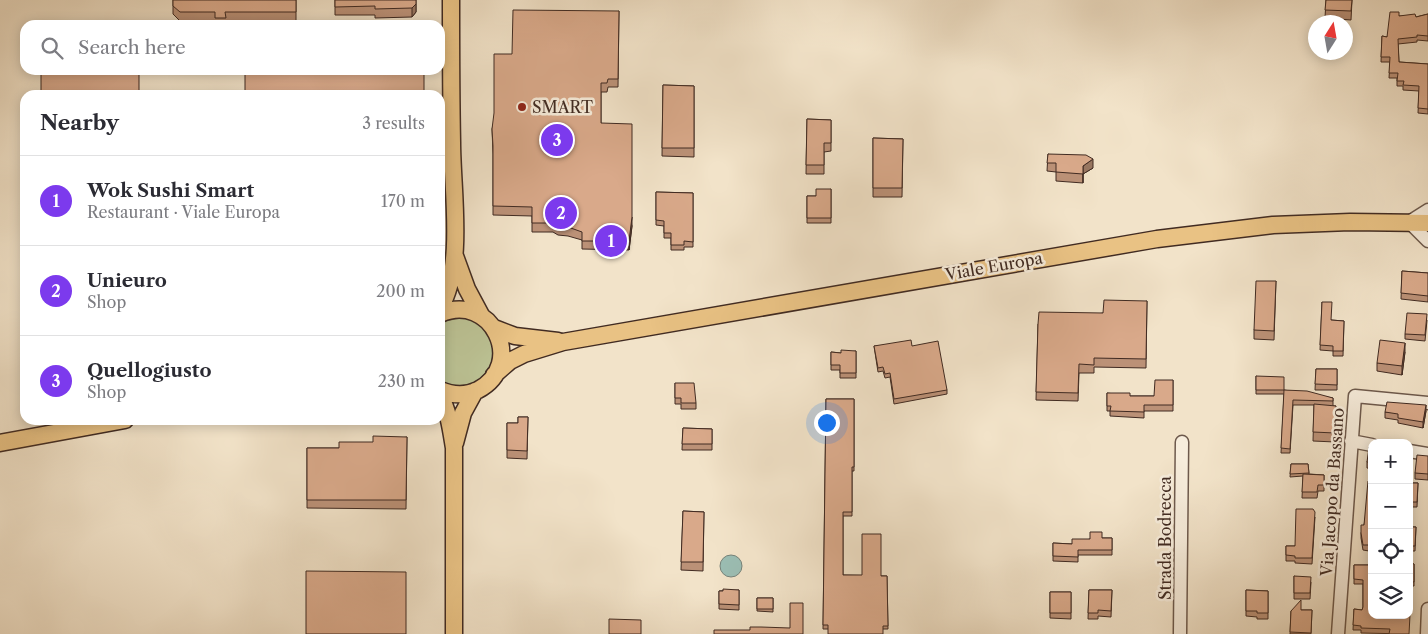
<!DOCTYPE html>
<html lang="en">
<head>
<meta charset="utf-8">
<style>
	:root { --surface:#fff; --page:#f7f7f7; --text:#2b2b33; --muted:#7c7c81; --line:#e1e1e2; --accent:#7c3aed }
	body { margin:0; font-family:"Libre Caslon Text",serif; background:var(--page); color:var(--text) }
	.controls { position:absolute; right:15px; bottom:15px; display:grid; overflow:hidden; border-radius:10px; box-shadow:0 2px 12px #0003 }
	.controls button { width:45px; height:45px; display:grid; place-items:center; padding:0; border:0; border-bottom:1px solid var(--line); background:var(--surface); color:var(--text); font:25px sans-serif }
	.compass { position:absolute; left:1308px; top:15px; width:45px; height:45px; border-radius:50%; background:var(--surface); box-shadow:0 2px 12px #0003; rotate:11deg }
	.you { position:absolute; left:826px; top:422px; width:18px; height:18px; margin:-12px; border:4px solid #fff; border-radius:50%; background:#1a73e8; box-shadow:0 0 0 8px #1a73e833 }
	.badge { display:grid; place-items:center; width:32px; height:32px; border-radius:50%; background:var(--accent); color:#fff; font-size:16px; font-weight:700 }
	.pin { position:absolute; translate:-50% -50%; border:2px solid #fff; box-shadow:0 1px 5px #0006 }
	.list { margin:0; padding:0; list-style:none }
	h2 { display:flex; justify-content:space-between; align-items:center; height:65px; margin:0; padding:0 20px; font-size:21px }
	h2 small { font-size:16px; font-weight:400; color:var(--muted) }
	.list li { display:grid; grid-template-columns:32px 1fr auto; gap:15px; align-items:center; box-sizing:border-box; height:90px; padding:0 20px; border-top:1px solid var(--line) }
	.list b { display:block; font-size:19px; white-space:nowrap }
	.list p { margin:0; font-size:16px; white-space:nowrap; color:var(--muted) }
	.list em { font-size:16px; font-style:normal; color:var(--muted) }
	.icon { flex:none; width:28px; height:28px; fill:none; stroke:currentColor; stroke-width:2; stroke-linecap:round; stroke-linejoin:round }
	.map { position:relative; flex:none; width:1428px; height:634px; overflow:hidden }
	.search { position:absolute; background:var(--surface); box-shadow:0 2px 12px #0003; left:20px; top:20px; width:425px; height:55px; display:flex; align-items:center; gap:12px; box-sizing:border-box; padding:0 18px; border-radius:15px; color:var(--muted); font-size:19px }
	.panel { position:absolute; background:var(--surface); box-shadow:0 2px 12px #0003; left:20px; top:90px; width:425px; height:335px; border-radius:15px }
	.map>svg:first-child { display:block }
	.green { fill:#bcc395; stroke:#7e775c }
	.water { fill:#9bbeb4; stroke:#77837a }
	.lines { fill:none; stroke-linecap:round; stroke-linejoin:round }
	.minor-casing { stroke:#6d594c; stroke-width:15 }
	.major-casing { stroke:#412b22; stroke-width:19 }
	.minor { stroke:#f7eddc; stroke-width:12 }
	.major { stroke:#e9c284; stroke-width:16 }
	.wall { fill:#bb9177; stroke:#412b22 }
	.shaded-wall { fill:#987661; stroke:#412b22 }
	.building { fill:#d9a98a; stroke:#412b22 }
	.poi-dot { fill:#8f2418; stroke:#f7eddc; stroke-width:2 }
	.labels { text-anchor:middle; stroke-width:5; stroke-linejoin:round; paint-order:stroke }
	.poi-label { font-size:16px; fill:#412b22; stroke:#f7eddc; text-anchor:start }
	.street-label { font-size:16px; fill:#412b22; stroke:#f7eddc }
</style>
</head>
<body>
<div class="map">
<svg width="1428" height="634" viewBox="0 0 1428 634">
	<rect width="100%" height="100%" fill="#f2e3c9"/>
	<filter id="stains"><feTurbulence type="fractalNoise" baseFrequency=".004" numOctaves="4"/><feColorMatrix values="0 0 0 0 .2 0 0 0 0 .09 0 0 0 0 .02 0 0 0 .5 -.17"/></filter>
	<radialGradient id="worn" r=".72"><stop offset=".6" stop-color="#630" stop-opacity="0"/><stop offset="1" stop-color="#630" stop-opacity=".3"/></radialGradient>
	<path class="green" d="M466,317c4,2 10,4 14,7 34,26 -2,79 -40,57v-59z"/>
	<path class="water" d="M720 566a11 11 0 1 1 22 0a11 11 0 1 1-22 0Z"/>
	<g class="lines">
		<defs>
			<path id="minor" d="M1428,210l-19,12 19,19
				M1351,441l21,4
				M1409,451l19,3
				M1180,634l2,-192
				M1338,634l17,-238 73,7
				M1427,634l1,-25"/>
			<path id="major" d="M455,256l12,33 15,28
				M440,308c25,-43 12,-117 12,-166 -1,-47 -1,-95 -1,-142
				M440,314c51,-23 87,50 38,76 -12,6 -26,5 -38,0
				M494,328l21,8 43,5
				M494,375l16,-14 14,-7 39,-12 594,-103 116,-14 77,-3 78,1
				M440,396c9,16 11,34 14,52v186
				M0,443l125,-23
				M455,443l8,-30 12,-22"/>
		</defs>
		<use href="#minor" class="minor-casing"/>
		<use href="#major" class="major-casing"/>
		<use href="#minor" class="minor"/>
		<use href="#major" class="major"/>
	</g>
	<path class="wall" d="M173,0h123v21h-70v4h-11v-4h-35l-7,-7z
		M335,0h81v12l-4,5 -37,1v-3h-40z
		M1326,0h26l-1,20 -26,-2z
		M619,11l-1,76h-10l-1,5h-6v31l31,103 -3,24 -47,-1v-9l-14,-4 -10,-1 -5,-3h-21v-16l-39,-1v-61l-1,-25 20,-75z
		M1428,14v27l-11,-1v2l-19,2 1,18 29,2v50l-10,-1 1,-22 -16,-1v-4h-6v-8h-8l1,-16h-9l1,-26 5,1 12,-21 17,1z
		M663,85l31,1v71l-32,-1z
		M807,119l24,1v31l-7,1v22h-18z
		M873,138l30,1 -1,58h-29z
		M1048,154l45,14 -10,6v9l-27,-2v-9l-9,-1z
		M831,189v34h-24v-27h9z
		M656,192l37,1v54h-9v3h-13v-12h-7v-12l-8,-1z
		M1402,271l26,2v29l-27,-3z
		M1276,281l-2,59 -20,-1v-9z
		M1147,301l-1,67 -52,-1v6h-15l-1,28 -42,-1 2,-76 65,-11z
		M1322,302l9,18 13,1 -1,35h-10v-5l-13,-1z
		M1427,320l-2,21 -20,-2v-5z
		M874,346h38l35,44v4l-53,10 -4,-27 -5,1 -2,-7 -5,1z
		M856,351v27h-16v-8h-9v-18l10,1z
		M1405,352l-3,23 -25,-4v-8z
		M1316,369h21v21h-22z
		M1256,376l28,14 49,8v8h3l-1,36 -22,-1 1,-36h-21l-3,48h-9l3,-59h-28z
		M1173,380v31h-29v7l-34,-2v-5h-3v-18l23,3h24z
		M675,383l21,20v6h-15v-5h-6z
		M826,399h28v72h-2v45h-9v59l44,1 1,53h-65z
		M1426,411l-3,17 -25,-5v-3l-13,-2v-6z
		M518,417h10l-1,42 -20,-1v-35h11z
		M683,428l29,1v21h-30z
		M407,437l-1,72 -99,-1v-60h32z
		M1372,447v22l-5,-1v-6z
		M1428,456v24l-13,-1v-6z
		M1291,464h17l1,10 15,1v16h-6l-1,7h-15l1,-22 -13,1z
		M1372,481v72h-3v-2l-6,-1 -2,-12v-5l3,-8z
		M1409,483h9l-1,24h-8z
		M683,511l21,1 -1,59 -22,-1z
		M1315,517l-3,47 -17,-1v-2h-9v-15h9z
		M1409,527h7l-1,24h-6z
		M1102,538h10v17h-34v7l-25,-1v-18l19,1 18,-5z
		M1409,563l5,1v22h-5z
		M1354,565h18v50l37,19 -48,-1v-3h-8l1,-21 8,1 1,-3v-23h-9z
		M1294,576l17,6 -1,17h-16z
		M739,590v20l-20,-1v-18z
		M1089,590h23l-1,27 -13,-1v3h-10z
		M1246,590l22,1v28h-11v-2l-11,-1z
		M1050,592h21v27l-21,-1z
		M757,598h16v14l-16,-1z
		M1301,610h11l-1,24h-21l1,-23z"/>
	<path class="shaded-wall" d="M416,4v8l-4,5v-9z
		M1093,159v9l-10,6v9v-17z
		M632,217v9l-3,24v-9z
		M1405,343v9l-3,23v-9z
		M1426,405v6l-3,17v-6z"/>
	<path class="building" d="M173,0h123v12h-71l1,6h-11v-6h-35l-7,-6z
		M335,0h81v4l-4,4 -37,1v-3l-40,1z
		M1326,0h26l-1,11 -26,-1z
		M513,10l106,1 -1,68h-10l-1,4h-6v40l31,1v93l-3,24h-47v-9l-14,-5h-10l-5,-4h-21v-16l-39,-1v-60l-1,-17 2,-16v-59h18z
		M1390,12h9v4l16,-2 1,3 12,-3v22l-11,-1v2l-19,2 1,23 29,2v45l-10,-1 1,-22 -16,-1 1,-4h-7l1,-8h-9l1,-16h-9l1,-21 5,1z
		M41,70h98v25h-98z
		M245,70h179v25h-179z
		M663,85l31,1v62h-32z
		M807,119l24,1v23h-7v22h-18z
		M873,138l30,1 -1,49h-29z
		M1048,154l38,1 7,4 -10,7v8l-27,-2v-9h-9z
		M816,189h15v29h-24v-22h9z
		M656,192l37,1v49l-9,-1v4h-13v-12h-7v-12l-8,-1z
		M1402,271l26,2v23l-27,-3z
		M1256,281h20l-2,50 -20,-1z
		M1104,300l43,1 -1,58 -52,-1v7l-15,-1 -1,29 -42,-1 2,-68 1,-12 64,1z
		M1322,302h10l-1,18 13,1 -1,30h-10v-5l-13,-1z
		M1407,313l20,1 -2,21 -20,-1z
		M911,340l1,6 26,-5 9,49 -53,9 -4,-26 -5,1 -2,-7 -5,1 -4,-22z
		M1380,340l25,3 -3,23 -25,-3z
		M841,350l15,1v22h-16v-8h-9v-13l10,1z
		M1316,369h21v16l-22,-1z
		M1256,376l28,1v13l23,1 26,7v3l-40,-1 -3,49 -9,-1 3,-58h-28z
		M1155,380h18v25h-29v7l-34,-1 1,-5h-4v-13h23v3h24z
		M675,383h19l2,20h-15v-5h-6z
		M826,399h28v68h-2v45h-9v63h19v-41h19v42h6l1,50h-5v8h-55v-9h-5z
		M1387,402l39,3 -3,17 -25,-4v-4l-13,-2z
		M1314,404l22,2 -1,27 -22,-1z
		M518,417h10l-1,34 -20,-1v-27h11z
		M683,428l29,1v15h-30z
		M373,436l34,1 -1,63h-99v-52h32v-6h34z
		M1369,447h3v16l-5,-1z
		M1417,455l11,1v18l-13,-1z
		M1291,464h17l1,9 -19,1z
		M1303,474l21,1v10h-6l-1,7h-15z
		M1368,481h4v66h-3v-2h-6l-2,-12v-8h3z
		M1409,483h9l-1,19h-8z
		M1296,509h17l2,3 -3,46h-17v-2l-9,-1v-9h9z
		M683,511l21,1 -1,50h-22z
		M1409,527h7l-1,19h-6z
		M1090,532h12v6h10v12h-34v7l-25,-1v-13l19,1v-5h18z
		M1409,563l5,1v18l-5,-1z
		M1354,565h18v50h38l-1,19h-20l1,-5 -29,-1v-2l-8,-1 1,-16 8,1 1,-3v-27l-9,-1z
		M306,571l100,1v62h-100z
		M1294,576l17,1 -1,16h-16z
		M723,589l16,1v15l-20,-1v-13h4z
		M1089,590h23l-1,21 -13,-1v3h-10z
		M1246,590l22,1v22h-11v-2h-11z
		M1050,592h21v21h-21z
		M757,598h16v11h-16z
		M1301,600v10h11l-1,23 -21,-1 1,-21z
		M790,603h13v31h-89v-4h36v-3h11l29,1z
		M609,619l32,1v14h-32z"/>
	<circle class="poi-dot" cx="522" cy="107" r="5"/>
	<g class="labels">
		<g class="poi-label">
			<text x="532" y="113">SMART</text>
		</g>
		<g class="street-label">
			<text transform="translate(994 266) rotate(-10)" y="6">Viale Europa</text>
			<text transform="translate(1332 492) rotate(-86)" y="6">Via Jacopo da Bassano</text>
			<text transform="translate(1165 538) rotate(-90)" y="6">Strada Bodrecca</text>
		</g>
	</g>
	<rect width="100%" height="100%" filter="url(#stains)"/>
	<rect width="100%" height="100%" fill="url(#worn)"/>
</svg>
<div class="controls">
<button>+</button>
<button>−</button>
<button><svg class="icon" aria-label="locate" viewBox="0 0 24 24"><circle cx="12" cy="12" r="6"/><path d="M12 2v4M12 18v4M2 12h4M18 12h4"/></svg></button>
<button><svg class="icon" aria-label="layers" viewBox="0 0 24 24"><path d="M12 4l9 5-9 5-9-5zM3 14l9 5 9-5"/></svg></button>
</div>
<svg class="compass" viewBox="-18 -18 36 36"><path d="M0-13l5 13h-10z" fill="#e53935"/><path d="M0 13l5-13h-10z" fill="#7c7c81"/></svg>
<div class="you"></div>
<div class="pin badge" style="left:611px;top:241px">1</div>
<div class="pin badge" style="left:561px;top:213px">2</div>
<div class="pin badge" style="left:557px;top:140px">3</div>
<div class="search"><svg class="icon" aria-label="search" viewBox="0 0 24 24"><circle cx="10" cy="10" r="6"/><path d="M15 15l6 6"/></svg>Search here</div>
<section class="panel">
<h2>Nearby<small>3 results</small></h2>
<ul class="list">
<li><span class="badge">1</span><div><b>Wok Sushi Smart</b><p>Restaurant · Viale Europa</p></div><em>170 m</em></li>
<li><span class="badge">2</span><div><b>Unieuro</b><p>Shop</p></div><em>200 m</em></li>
<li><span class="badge">3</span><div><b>Quellogiusto</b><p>Shop</p></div><em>230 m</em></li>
</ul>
</section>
</div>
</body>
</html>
